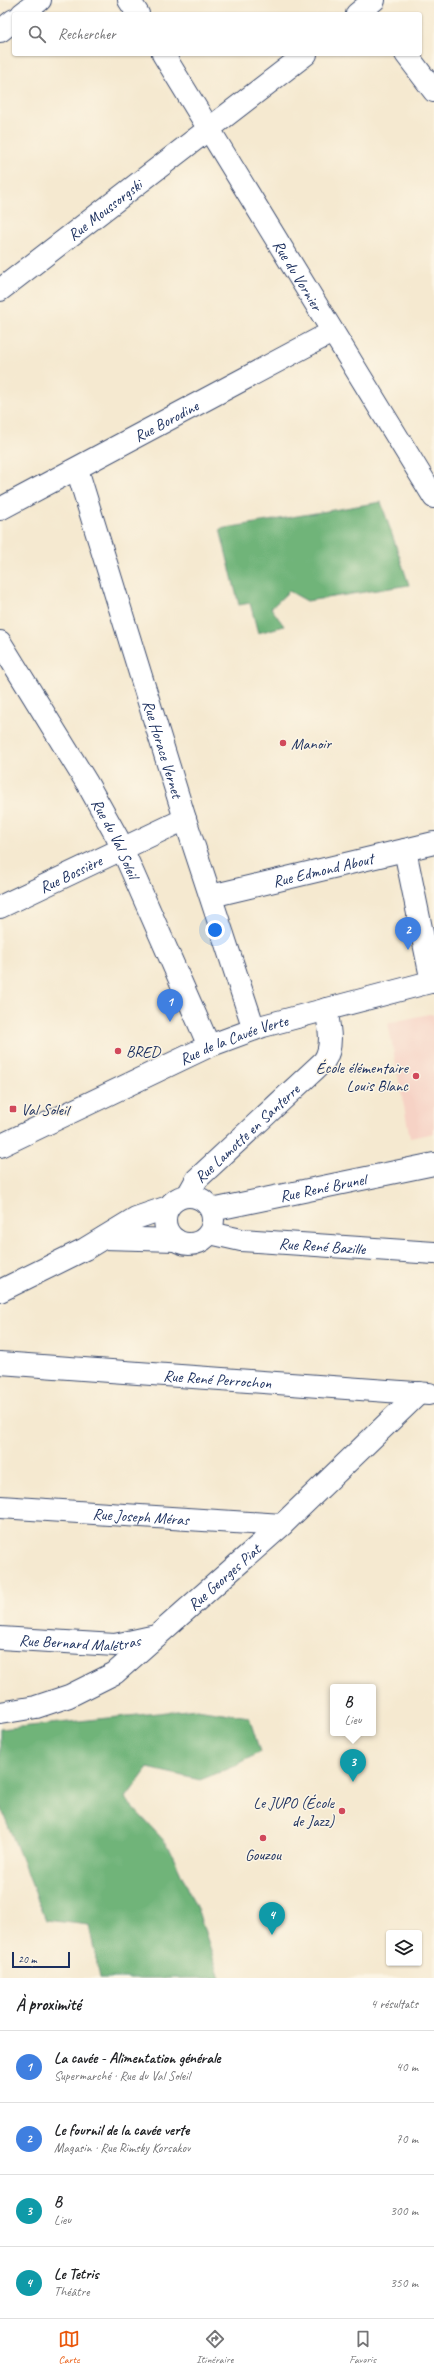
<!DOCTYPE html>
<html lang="fr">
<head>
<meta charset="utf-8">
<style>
	:root { --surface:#fff; --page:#f6f6f6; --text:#202124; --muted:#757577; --line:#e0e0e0; --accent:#ea580c }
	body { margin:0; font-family:Caveat,sans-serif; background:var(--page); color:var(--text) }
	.controls { position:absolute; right:12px; bottom:12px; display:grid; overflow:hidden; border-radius:4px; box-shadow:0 1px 3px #0004 }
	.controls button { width:36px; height:36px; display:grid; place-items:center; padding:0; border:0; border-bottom:1px solid var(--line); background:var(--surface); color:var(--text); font:20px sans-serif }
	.scale { position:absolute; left:12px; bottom:10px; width:58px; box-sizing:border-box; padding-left:4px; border:2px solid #1b2f5e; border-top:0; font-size:11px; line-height:14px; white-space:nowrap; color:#1b2f5e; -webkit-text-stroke:3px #fcf5e5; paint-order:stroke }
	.you { position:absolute; left:215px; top:930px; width:14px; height:14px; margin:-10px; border:3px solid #fff; border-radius:50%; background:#1a73e8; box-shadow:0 0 0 6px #1a73e833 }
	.badge { display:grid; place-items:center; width:26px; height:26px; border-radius:50%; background:var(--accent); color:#fff; font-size:13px; font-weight:700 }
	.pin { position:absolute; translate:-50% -33px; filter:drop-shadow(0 1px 2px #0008) }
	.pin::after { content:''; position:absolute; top:21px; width:14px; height:12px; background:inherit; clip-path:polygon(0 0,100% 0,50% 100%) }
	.popup { position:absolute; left:330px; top:1684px; width:46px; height:52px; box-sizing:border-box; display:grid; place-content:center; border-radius:4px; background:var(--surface); filter:drop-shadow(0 1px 3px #0005); font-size:13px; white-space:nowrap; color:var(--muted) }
	.popup b { font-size:15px; color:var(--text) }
	.popup::after { content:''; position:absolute; left:50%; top:100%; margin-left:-8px; border:8px solid transparent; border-top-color:var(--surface) }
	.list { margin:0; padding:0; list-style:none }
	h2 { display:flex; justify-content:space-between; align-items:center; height:52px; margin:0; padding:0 16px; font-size:17px }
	h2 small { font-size:13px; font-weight:400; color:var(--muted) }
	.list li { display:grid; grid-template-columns:26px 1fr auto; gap:12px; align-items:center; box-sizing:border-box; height:72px; padding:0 16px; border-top:1px solid var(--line) }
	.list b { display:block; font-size:15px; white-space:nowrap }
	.list p { margin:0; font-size:13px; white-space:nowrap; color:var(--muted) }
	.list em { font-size:13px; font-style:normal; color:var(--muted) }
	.icon { flex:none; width:22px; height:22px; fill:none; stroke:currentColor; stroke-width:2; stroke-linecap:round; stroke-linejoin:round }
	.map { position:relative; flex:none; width:434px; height:1978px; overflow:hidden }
	.search { position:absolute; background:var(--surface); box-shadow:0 1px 3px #0004; left:12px; right:12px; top:12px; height:44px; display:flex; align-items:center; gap:10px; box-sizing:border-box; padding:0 14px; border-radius:4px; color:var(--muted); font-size:15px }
	.sheet { height:340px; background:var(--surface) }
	nav { display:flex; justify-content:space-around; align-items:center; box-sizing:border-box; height:56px; border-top:1px solid var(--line); background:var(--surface); font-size:11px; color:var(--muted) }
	nav a { display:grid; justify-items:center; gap:2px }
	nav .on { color:var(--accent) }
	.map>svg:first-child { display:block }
	.built { fill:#f6d2c5 }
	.forest { fill:#6fb479; stroke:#45726c }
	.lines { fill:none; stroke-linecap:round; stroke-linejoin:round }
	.minor-casing { stroke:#3c4b6f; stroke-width:24 }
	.minor { stroke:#fff; stroke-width:22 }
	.poi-dot { fill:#d1495b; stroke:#fcf5e5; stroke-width:1.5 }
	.labels { text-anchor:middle; stroke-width:3; stroke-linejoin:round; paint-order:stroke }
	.street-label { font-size:16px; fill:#1b2f5e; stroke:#fcf5e5 }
	.poi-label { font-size:16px; fill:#1b2f5e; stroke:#fcf5e5; text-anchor:start }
</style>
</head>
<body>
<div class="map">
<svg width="434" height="1978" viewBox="0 0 434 1978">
	<rect width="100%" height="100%" fill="#fcf5e5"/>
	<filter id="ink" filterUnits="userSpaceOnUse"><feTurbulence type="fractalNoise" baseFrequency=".025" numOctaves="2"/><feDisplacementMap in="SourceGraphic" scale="8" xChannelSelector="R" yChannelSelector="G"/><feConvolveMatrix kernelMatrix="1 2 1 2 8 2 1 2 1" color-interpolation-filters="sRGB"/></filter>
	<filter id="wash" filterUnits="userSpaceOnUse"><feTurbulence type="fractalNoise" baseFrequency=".012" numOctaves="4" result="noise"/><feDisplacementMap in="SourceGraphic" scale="16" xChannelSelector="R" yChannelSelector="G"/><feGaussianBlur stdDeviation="0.9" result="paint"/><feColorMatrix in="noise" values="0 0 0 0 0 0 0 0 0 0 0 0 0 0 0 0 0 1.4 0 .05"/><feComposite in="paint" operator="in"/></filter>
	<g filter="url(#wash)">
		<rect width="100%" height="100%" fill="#f5e9d0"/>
		<path class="built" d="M429,1014l5,1v118l-24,5 -22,-115z"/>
		<path class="forest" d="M381,502l28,83 -102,16 -18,-10 -18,17 13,18 -26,7 -8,-30 -11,2 -19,-76z
			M197,1709l52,8 11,35 -27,15 -33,13 -52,-12 -23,31 43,46 30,66 22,67h-120l-11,-53 -43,-5 -46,-115v-76z"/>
	</g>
	<g filter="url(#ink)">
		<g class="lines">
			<defs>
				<g id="minor">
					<path d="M129,0l9,14"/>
					<path d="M22,14l18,-14"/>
					<path d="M357,14l17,-14"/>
					<path d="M0,31l14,-11"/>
					<path id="s1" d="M163,54l271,443"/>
					<path d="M406,54l28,37"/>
					<path id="s2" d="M0,290l306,-236"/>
					<path id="s3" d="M77,469l108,350 69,210"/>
					<path id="s4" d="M0,509l332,-177"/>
					<path id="s5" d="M0,642l87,141 30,54 92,209"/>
					<path d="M405,850l27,132"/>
					<path id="s6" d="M211,896l223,-53"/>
					<path id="s7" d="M0,907l185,-88"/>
					<path id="s8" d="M0,1146l209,-100 54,-20 171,-45"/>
					<path id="s9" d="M188,1195l9,-16 127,-118c10,-15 5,-35 2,-52"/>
					<circle cx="189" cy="1220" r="24"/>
					<path id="s10" d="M212,1210l222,-46"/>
					<path id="s11" d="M210,1233l31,7 193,13"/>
					<path d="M104,1238l72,2"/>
					<path d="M0,1291l85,-42 51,-31 32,-11"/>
					<path id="s12" d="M0,1363l429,31"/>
					<path id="s13" d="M0,1507l282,18"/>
					<path id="s14" d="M0,1638l115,7 41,-9"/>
					<path id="s15" d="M0,1713l36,-6 33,-11 46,-23 167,-148 137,-132"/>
				</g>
			</defs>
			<use href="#minor" class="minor-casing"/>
			<use href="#minor" class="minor"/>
		</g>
	</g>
	<g class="poi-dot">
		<circle cx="283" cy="743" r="4"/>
		<circle cx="118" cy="1051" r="4"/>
		<circle cx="416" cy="1076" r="4"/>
		<rect x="9" y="1105" width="8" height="8" rx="2"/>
		<circle cx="342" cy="1811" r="4"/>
		<circle cx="263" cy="1838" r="4"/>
	</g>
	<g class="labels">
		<g class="street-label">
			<text dy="6" stroke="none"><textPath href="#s2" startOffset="132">Rue Moussorgski</textPath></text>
			<text dy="6" stroke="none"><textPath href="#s1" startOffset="259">Rue du Vornier</textPath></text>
			<text dy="6" stroke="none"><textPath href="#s4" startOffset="188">Rue Borodine</textPath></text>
			<text dy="6" stroke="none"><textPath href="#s3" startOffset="293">Rue Horace Vernet</textPath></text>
			<text dy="6" stroke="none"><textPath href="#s5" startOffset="228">Rue du Val Soleil</textPath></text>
			<text dy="6" stroke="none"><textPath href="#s6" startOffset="115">Rue Edmond About</textPath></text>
			<text dy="6" stroke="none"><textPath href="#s7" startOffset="78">Rue Bossière</textPath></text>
			<text dy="6" stroke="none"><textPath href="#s8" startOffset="257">Rue de la Cavée Verte</textPath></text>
			<text dy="6" stroke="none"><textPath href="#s9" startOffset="86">Rue Lamotte en Santerre</textPath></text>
			<text dy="6" stroke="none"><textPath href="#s10" startOffset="113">Rue René Brunel</textPath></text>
			<text dy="6" stroke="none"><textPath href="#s11" startOffset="113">Rue René Bazille</textPath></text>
			<text dy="6" stroke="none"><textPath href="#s12" startOffset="218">Rue René Perrochon</textPath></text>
			<text dy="6" stroke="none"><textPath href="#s13" startOffset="141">Rue Joseph Méras</textPath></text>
			<text dy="6" stroke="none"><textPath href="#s15" startOffset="268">Rue Georges Piat</textPath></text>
			<text dy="6" stroke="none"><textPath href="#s14" startOffset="80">Rue Bernard Malétras</textPath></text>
		</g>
		<g class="poi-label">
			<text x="291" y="749">Manoir</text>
			<text x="126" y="1057">BRED</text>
			<text x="408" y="1073" text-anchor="end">École élémentaire<tspan x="408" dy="18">Louis Blanc</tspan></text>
			<text x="21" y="1115">Val Soleil</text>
			<text x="334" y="1808" text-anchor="end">Le JUPO (École<tspan x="334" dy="18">de Jazz)</tspan></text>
			<text x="263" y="1860" text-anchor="middle">Gouzou</text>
		</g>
	</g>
</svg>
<div class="controls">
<button><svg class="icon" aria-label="layers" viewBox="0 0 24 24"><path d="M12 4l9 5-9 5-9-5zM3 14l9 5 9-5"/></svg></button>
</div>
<div class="scale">20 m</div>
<div class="you"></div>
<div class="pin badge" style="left:170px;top:1022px;background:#3f7fe0">1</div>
<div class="pin badge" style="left:408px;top:950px;background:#3f7fe0">2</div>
<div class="pin badge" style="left:353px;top:1782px;background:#0f9aa8">3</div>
<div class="popup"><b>B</b>Lieu</div>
<div class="pin badge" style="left:272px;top:1935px;background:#0f9aa8">4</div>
<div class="search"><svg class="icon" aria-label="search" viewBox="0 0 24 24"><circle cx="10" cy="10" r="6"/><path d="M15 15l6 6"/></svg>Rechercher</div>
</div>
<section class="sheet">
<h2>À proximité<small>4 résultats</small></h2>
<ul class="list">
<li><span class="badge" style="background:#3f7fe0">1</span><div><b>La cavée - Alimentation générale</b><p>Supermarché · Rue du Val Soleil</p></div><em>40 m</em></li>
<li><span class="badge" style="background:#3f7fe0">2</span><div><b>Le fournil de la cavée verte</b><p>Magasin · Rue Rimsky Korsakov</p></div><em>70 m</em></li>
<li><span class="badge" style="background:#0f9aa8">3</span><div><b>B</b><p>Lieu</p></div><em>300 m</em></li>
<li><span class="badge" style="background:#0f9aa8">4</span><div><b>Le Tetris</b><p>Théâtre</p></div><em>350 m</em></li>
</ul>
</section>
<nav>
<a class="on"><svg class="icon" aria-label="map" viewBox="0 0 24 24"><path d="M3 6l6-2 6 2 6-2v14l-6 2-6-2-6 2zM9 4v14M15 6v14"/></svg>Carte</a>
<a><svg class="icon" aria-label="directions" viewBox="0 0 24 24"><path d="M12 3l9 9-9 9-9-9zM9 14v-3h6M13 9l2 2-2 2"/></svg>Itinéraire</a>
<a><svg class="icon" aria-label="saved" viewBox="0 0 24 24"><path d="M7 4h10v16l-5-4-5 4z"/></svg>Favoris</a>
</nav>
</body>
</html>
